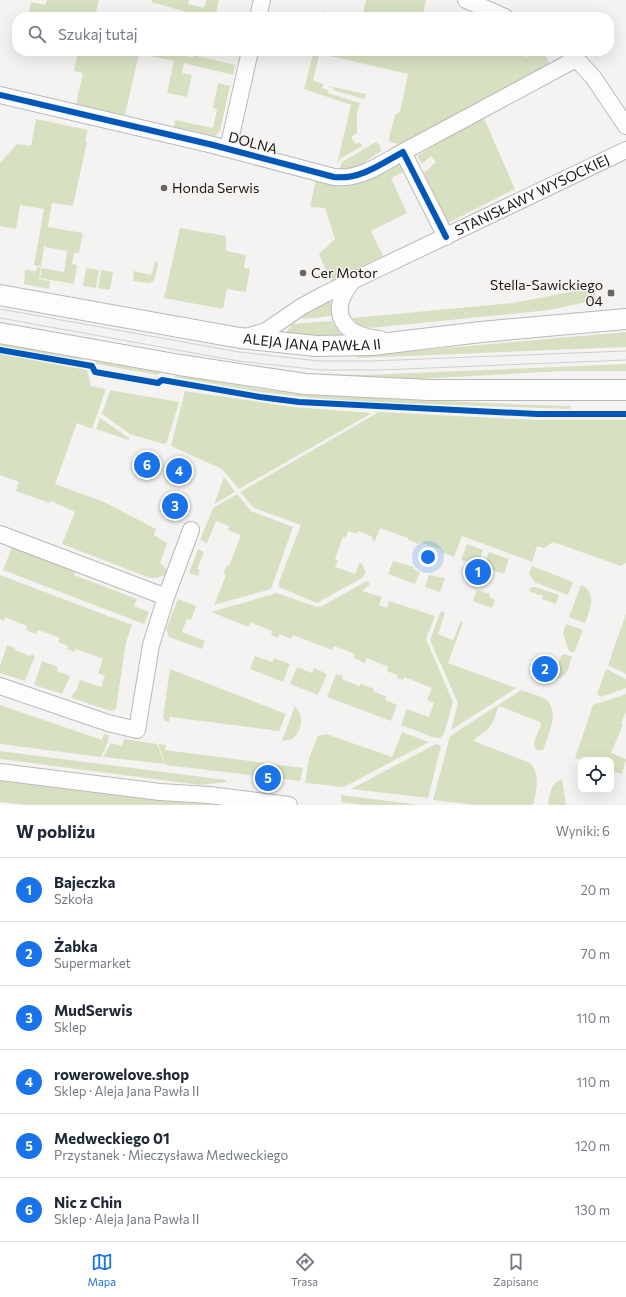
<!DOCTYPE html>
<html lang="pl">
<head>
<meta charset="utf-8">
<style>
	:root { --surface:#fff; --page:#f6f6f7; --text:#1f2937; --muted:#747a83; --line:#e0e1e3; --accent:#1a73e8 }
	body { margin:0; font-family:Commissioner,sans-serif; background:var(--page); color:var(--text) }
	.controls { position:absolute; right:12px; bottom:12px; display:grid; overflow:hidden; border-radius:8px; box-shadow:0 4px 16px #0002 }
	.controls button { width:36px; height:36px; display:grid; place-items:center; padding:0; border:0; border-bottom:1px solid var(--line); background:var(--surface); color:var(--text); font:20px sans-serif }
	.you { position:absolute; left:428px; top:557px; width:14px; height:14px; margin:-10px; border:3px solid #fff; border-radius:50%; background:#1a73e8; box-shadow:0 0 0 6px #1a73e833 }
	.badge { display:grid; place-items:center; width:26px; height:26px; border-radius:50%; background:var(--accent); color:#fff; font-size:13px; font-weight:700 }
	.pin { position:absolute; translate:-50% -50%; border:2px solid #fff; box-shadow:0 1px 4px #0006 }
	.list { margin:0; padding:0; list-style:none }
	h2 { display:flex; justify-content:space-between; align-items:center; height:52px; margin:0; padding:0 16px; font-size:17px }
	h2 small { font-size:13px; font-weight:400; color:var(--muted) }
	.list li { display:grid; grid-template-columns:26px 1fr auto; gap:12px; align-items:center; box-sizing:border-box; height:64px; padding:0 16px; border-top:1px solid var(--line) }
	.list b { display:block; font-size:15px; white-space:nowrap }
	.list p { margin:0; font-size:13px; white-space:nowrap; color:var(--muted) }
	.list em { font-size:13px; font-style:normal; color:var(--muted) }
	.icon { flex:none; width:22px; height:22px; fill:none; stroke:currentColor; stroke-width:2; stroke-linecap:round; stroke-linejoin:round }
	.map { position:relative; flex:none; width:626px; height:805px; overflow:hidden }
	.search { position:absolute; background:var(--surface); box-shadow:0 4px 16px #0002; left:12px; right:12px; top:12px; height:44px; display:flex; align-items:center; gap:10px; box-sizing:border-box; padding:0 14px; border-radius:16px; color:var(--muted); font-size:15px }
	.sheet { height:436px; background:var(--surface) }
	nav { display:flex; justify-content:space-around; align-items:center; box-sizing:border-box; height:56px; border-top:1px solid var(--line); background:var(--surface); font-size:11px; color:var(--muted) }
	nav a { display:grid; justify-items:center; gap:2px }
	nav .on { color:var(--accent) }
	.map>svg:first-child { display:block }
	.green { fill:#d7e1c2 }
	.lines { fill:none; stroke-linecap:round; stroke-linejoin:round }
	.minor-casing { stroke:#bbb9b8; stroke-width:18 }
	.major-casing { stroke:#bbb9b8; stroke-width:22 }
	.minor { stroke:#fefdfd; stroke-width:16 }
	.major { stroke:#fefdfd; stroke-width:20 }
	.tram { stroke:#d0cfcf; stroke-width:1 }
	.cycleway-casing { stroke:#f6f3f0; stroke-width:8 }
	.cycleway { stroke:#0057b8; stroke-width:6 }
	.poi-dot { fill:#676665; stroke:#f6f3f0; stroke-width:1.5 }
	.labels { text-anchor:middle; stroke-width:3; stroke-linejoin:round; paint-order:stroke }
	.street-label { font-size:14px; fill:#1b1a19; stroke:#f6f3f0 }
	.poi-label { font-size:14px; fill:#1b1a19; stroke:#f6f3f0; text-anchor:start }
</style>
</head>
<body>
<div class="map">
<svg width="626" height="805" viewBox="0 0 626 805">
	<rect width="100%" height="100%" fill="#f5f3f1"/>
	<path class="green" d="M47,0h52l-4,16 2,1h-69l3,-15 14,3z
		M152,0h37l-1,4 16,4 2,-8h13l-3,13 14,4h-25l-54,-15z
		M366,0h60l-4,17h-60z
		M323,11l26,6h-27z
		M78,51h84l31,7v-3l42,10 -2,10 -49,-12 -2,10 10,2 -5,22 -20,-4 7,-32 -35,-7 -14,61 -49,-11 7,-31 -9,-2z
		M314,51h6l-7,30 11,3 -2,4 6,2v3l32,10 -3,9v21l-6,4 5,7 4,-2 2,4 -22,13 -3,5 14,-59 -47,-16z
		M321,51h189l16,6 11,-6h6l8,15 -152,78 -9,-2 -1,-4 6,-23 5,-3 8,-38 -87,-20z
		M218,83l12,3 -10,45 -5,5 -41,-9 1,-7 38,8 4,-19 -4,-1z
		M329,86l37,8 -2,5 -31,-9 1,-2 -6,-1z
		M483,116l32,73 -67,34 -24,-50 12,-11 -5,-6 -9,8 -5,-8z
		M36,119l52,11 -3,11 2,1 -14,64 -21,-3 -4,24 35,6 -4,20h-5l-2,11 5,1 -3,19 -34,-6 2,-10 22,4 3,-21 -22,-4v-5l-4,25 -7,-2 10,-56 -24,-4 -4,24 -16,-3v-63l17,-19 14,2z
		M376,142l4,3 1,6 -16,11 1,3 -27,6 3,-9z
		M399,163l5,2 3,5 -16,8 16,35 -36,18 12,25 -52,26 -12,-28 16,-15 -10,-31 -15,-1 6,-28z
		M180,228l46,8v15l20,4 -2,13 6,1 -4,23 -19,-3 -4,20 -59,-11z
		M156,260l2,4 -4,17 -5,2 -16,-2 1,-10 17,4z
		M37,267l4,1 -2,11 11,2 -1,8 -25,-5 1,-14 11,1z
		M86,268l13,2 -3,18 -13,-2z
		M101,270l12,2 -3,18 -12,-2z
		M590,288l4,2 2,10 -46,10 -180,18 -11,-3 -7,-7 161,-15z
		M331,299v17l-26,3 -7,-2z
		M332,321l10,15h-17l-40,-2 7,-10z
		M0,322l241,44 50,7 74,2 261,-11v7h-63l-144,8 -102,-4 -50,-4 -267,-47z
		M626,332v15l-269,11v-2z
		M0,341l81,15 2,5 -83,-15z
		M0,354l87,16 4,16 15,3 -14,40 -15,-6 -22,61 49,18 52,27 -2,6 13,8 -7,20 8,8 -2,4 -9,3h-7l-88,-34 13,-32 -24,-11 -1,2 -34,-12 3,-9 -19,-7z
		M95,360l66,12 -3,3 -62,-11z
		M177,375l84,14 50,6 219,10 41,1v1l-2,2 -199,-7 -58,-4 -51,-6 -87,-15z
		M110,390l69,12 -12,40 -3,2 -34,-10 -28,-20z
		M185,391l107,16 80,6 -133,76 -17,-20 -51,-23z
		M379,412l158,8h89v143l-5,3 -68,-24 -9,6 -7,-2 -5,16 -70,-26 -8,21 -13,-5 1,-2 -22,-8 -1,2 -11,-4v-2l-28,-10 -5,13 -3,-1 1,-3 -15,-6 -2,3 -8,-3 -2,7 -3,-1 -8,22 3,1 -3,7 20,7 4,-11 3,1 4,8 -4,6 -45,25 -38,-16v-5l22,-57 -47,-17 -14,-16z
		M100,418l29,20v2l-33,-11z
		M224,477l11,15 -21,12z
		M237,494l14,17 42,16 -22,62 -57,16 12,-30 -3,-1 4,-9 2,1 12,-31 -13,-5 1,-4 -13,-5 -9,22 -7,-3 13,-32z
		M467,544l16,6 -5,15 -17,-5z
		M13,545l63,24 -2,6 63,24 -3,7 15,6 -5,12 -141,-54z
		M198,549l6,3 -7,17 3,1 -2,6 -9,-3z
		M489,552l20,7 -5,15 -21,-7z
		M393,561l21,6 -1,2 7,3 -5,12 -27,-10z
		M532,566l41,16 -5,13 -34,-13 -5,-9z
		M0,575l132,50 -6,17 -10,67 -5,2 -39,-13 -1,-2 6,-7 3,-9 21,7 4,-11 -7,-3 5,-14 -27,-10 -2,3 -7,-3 1,-3 -10,-4 2,-4 -22,-8 -2,4 -10,-4 1,-4 -22,-9 -1,4 -4,-2z
		M429,575l16,3 -5,14 -15,-5z
		M367,581l3,3 -8,7 20,6 -3,8 8,3 2,-7 46,15 -9,23 27,63 -9,32 -4,4h-5l-34,-13 6,-16 22,8 5,-14 -7,-3 5,-12 -28,-11 -1,3 -6,-2v-3l-10,-4 1,-4 -21,-9 -2,5 -11,-5 1,-4 -21,-8 -2,4 -39,-15 -2,4 -11,-5 -2,4 -7,-3 1,-4 -22,-9 -1,5 -38,-15 66,-19 40,14 5,-1z
		M581,585c17,8 9,24 4,38l-16,-6z
		M531,587h4l24,8 -3,9 -14,-5 1,-3 -14,-5z
		M477,590l13,4 -1,3 6,3 -3,8 -19,-7z
		M178,599l18,7 -5,14 -4,-1 -5,13 23,9 -3,8 -33,-12 -3,-8z
		M441,611l4,2 -7,21 15,6 8,-19 2,1 -15,41 68,25 -65,42 7,-27 -28,-63z
		M626,614v60l-18,-9z
		M566,624l17,6 -9,23 -5,-2 -6,-18z
		M7,645l8,3v2l15,6 1,-2 4,2 -10,25 -25,-8v-7z
		M564,654l8,3c-4,12 -5,21 -19,23l8,-24z
		M255,656l17,6 2,-4 16,6 -7,18 -33,-13z
		M42,661l16,6 -1,4 13,5 -8,18 -28,-9z
		M297,667l15,6 2,-5 13,6 -9,21 -28,-11z
		M170,669l116,45 -7,17 -109,-14 -1,5 -4,-1 -2,-4z
		M606,669l20,10v9l-25,9 -4,-3z
		M336,674l7,2 -1,3 17,7 2,-2 13,5 -1,2 14,6 -2,3 12,5 -6,16 -64,-24z
		M521,690c7,3 17,5 24,9 16,11 3,37 -2,51h-7c-5,-8 2,-17 5,-25l-1,-3 -41,-16c-3,6 -4,14 -8,19 -4,8 -13,9 -17,16l56,22c11,12 6,25 4,40l-3,2h-56l-42,-5 17,-64z
		M626,694v17l-5,13 2,1 -12,28 15,6 -4,15 -11,-3v-11h-30l-6,-2 18,-53z
		M0,705l102,35 2,-6 5,1 -1,7 -7,15 -101,-13z
		M295,706c9,10 8,24 -3,33l-10,2z
		M402,732l27,10 -85,45 -39,-4 4,-25 9,-22 8,-2 66,23z
		M124,739l33,5 8,20 -62,-7 8,-14 11,3z
		M158,744l8,1 -1,5 138,18 -3,13 -134,-16z
		M436,744l5,2 -13,52 -77,-9z
		M0,751l226,29v2l-26,3 -200,-26z
		M0,777l219,28h-192l-27,-3z
		M562,779l4,26h-18c2,-12 2,-21 14,-26z
		M341,795l79,10h-57l-22,-3z"/>
	<g class="lines">
		<defs>
			<g id="minor">
				<path d="M466,0l39,17"/>
				<path d="M258,17l4,-17"/>
				<path d="M569,51l24,26 33,49"/>
				<path d="M0,95l213,50 121,32c26,3 47,-13 69,-25l43,85"/>
				<path d="M228,149l22,-98"/>
				<path d="M403,152l173,-93"/>
				<path d="M351,283c-25,32 -5,53 29,56"/>
				<path id="s1" d="M246,337l20,-6 35,-24 24,-13 301,-144"/>
				<path d="M0,534l166,63"/>
				<path d="M0,686l108,37 29,7 14,-85 15,-48 25,-67"/>
				<path d="M0,772l160,20 49,3 80,10"/>
			</g>
			<g id="major">
				<path id="s2" d="M0,295l240,43 76,8 56,-1 109,-13 145,-13"/>
				<path d="M0,333l180,32 125,19 124,6h197"/>
			</g>
		</defs>
		<use href="#minor" class="minor-casing"/>
		<use href="#major" class="major-casing"/>
		<use href="#minor" class="minor"/>
		<use href="#major" class="major"/>
		<path class="tram" d="M0,309l239,43 80,9h52l255,-10
			M0,318l238,43 83,9h59l246,-10"/>
		<defs>
			<path id="cycleway" d="M0,95l213,50 121,32c26,3 47,-13 69,-25l43,85
				M0,350l92,16 3,6 63,11 4,-3 98,17 39,5 238,12h89"/>
		</defs>
		<use href="#cycleway" class="cycleway-casing"/>
		<use href="#cycleway" class="cycleway"/>
	</g>
	<g class="poi-dot">
		<circle cx="164" cy="188" r="4"/>
		<circle cx="303" cy="273" r="4"/>
		<rect x="607" y="289" width="8" height="8" rx="2"/>
	</g>
	<g class="labels">
		<g class="street-label">
			<text transform="translate(253 143) rotate(15)" y="5">DOLNA</text>
			<text dy="5" stroke="none"><textPath href="#s1" startOffset="320">STANISŁAWY WYSOCKIEJ</textPath></text>
			<text dy="5" stroke="none"><textPath href="#s2" startOffset="316">ALEJA JANA PAWŁA II</textPath></text>
		</g>
		<g class="poi-label">
			<text x="172" y="193">Honda Serwis</text>
			<text x="311" y="278">Cer Motor</text>
			<text x="603" y="290" text-anchor="end">Stella-Sawickiego<tspan x="603" dy="16">04</tspan></text>
		</g>
	</g>
</svg>
<div class="controls">
<button><svg class="icon" aria-label="locate" viewBox="0 0 24 24"><circle cx="12" cy="12" r="6"/><path d="M12 2v4M12 18v4M2 12h4M18 12h4"/></svg></button>
</div>
<div class="you"></div>
<div class="pin badge" style="left:478px;top:572px">1</div>
<div class="pin badge" style="left:545px;top:669px">2</div>
<div class="pin badge" style="left:175px;top:506px">3</div>
<div class="pin badge" style="left:179px;top:471px">4</div>
<div class="pin badge" style="left:268px;top:778px">5</div>
<div class="pin badge" style="left:147px;top:465px">6</div>
<div class="search"><svg class="icon" aria-label="search" viewBox="0 0 24 24"><circle cx="10" cy="10" r="6"/><path d="M15 15l6 6"/></svg>Szukaj tutaj</div>
</div>
<section class="sheet">
<h2>W pobliżu<small>Wyniki: 6</small></h2>
<ul class="list">
<li><span class="badge">1</span><div><b>Bajeczka</b><p>Szkoła</p></div><em>20 m</em></li>
<li><span class="badge">2</span><div><b>Żabka</b><p>Supermarket</p></div><em>70 m</em></li>
<li><span class="badge">3</span><div><b>MudSerwis</b><p>Sklep</p></div><em>110 m</em></li>
<li><span class="badge">4</span><div><b>rowerowelove.shop</b><p>Sklep · Aleja Jana Pawła II</p></div><em>110 m</em></li>
<li><span class="badge">5</span><div><b>Medweckiego 01</b><p>Przystanek · Mieczysława Medweckiego</p></div><em>120 m</em></li>
<li><span class="badge">6</span><div><b>Nic z Chin</b><p>Sklep · Aleja Jana Pawła II</p></div><em>130 m</em></li>
</ul>
</section>
<nav>
<a class="on"><svg class="icon" aria-label="map" viewBox="0 0 24 24"><path d="M3 6l6-2 6 2 6-2v14l-6 2-6-2-6 2zM9 4v14M15 6v14"/></svg>Mapa</a>
<a><svg class="icon" aria-label="directions" viewBox="0 0 24 24"><path d="M12 3l9 9-9 9-9-9zM9 14v-3h6M13 9l2 2-2 2"/></svg>Trasa</a>
<a><svg class="icon" aria-label="saved" viewBox="0 0 24 24"><path d="M7 4h10v16l-5-4-5 4z"/></svg>Zapisane</a>
</nav>
</body>
</html>
